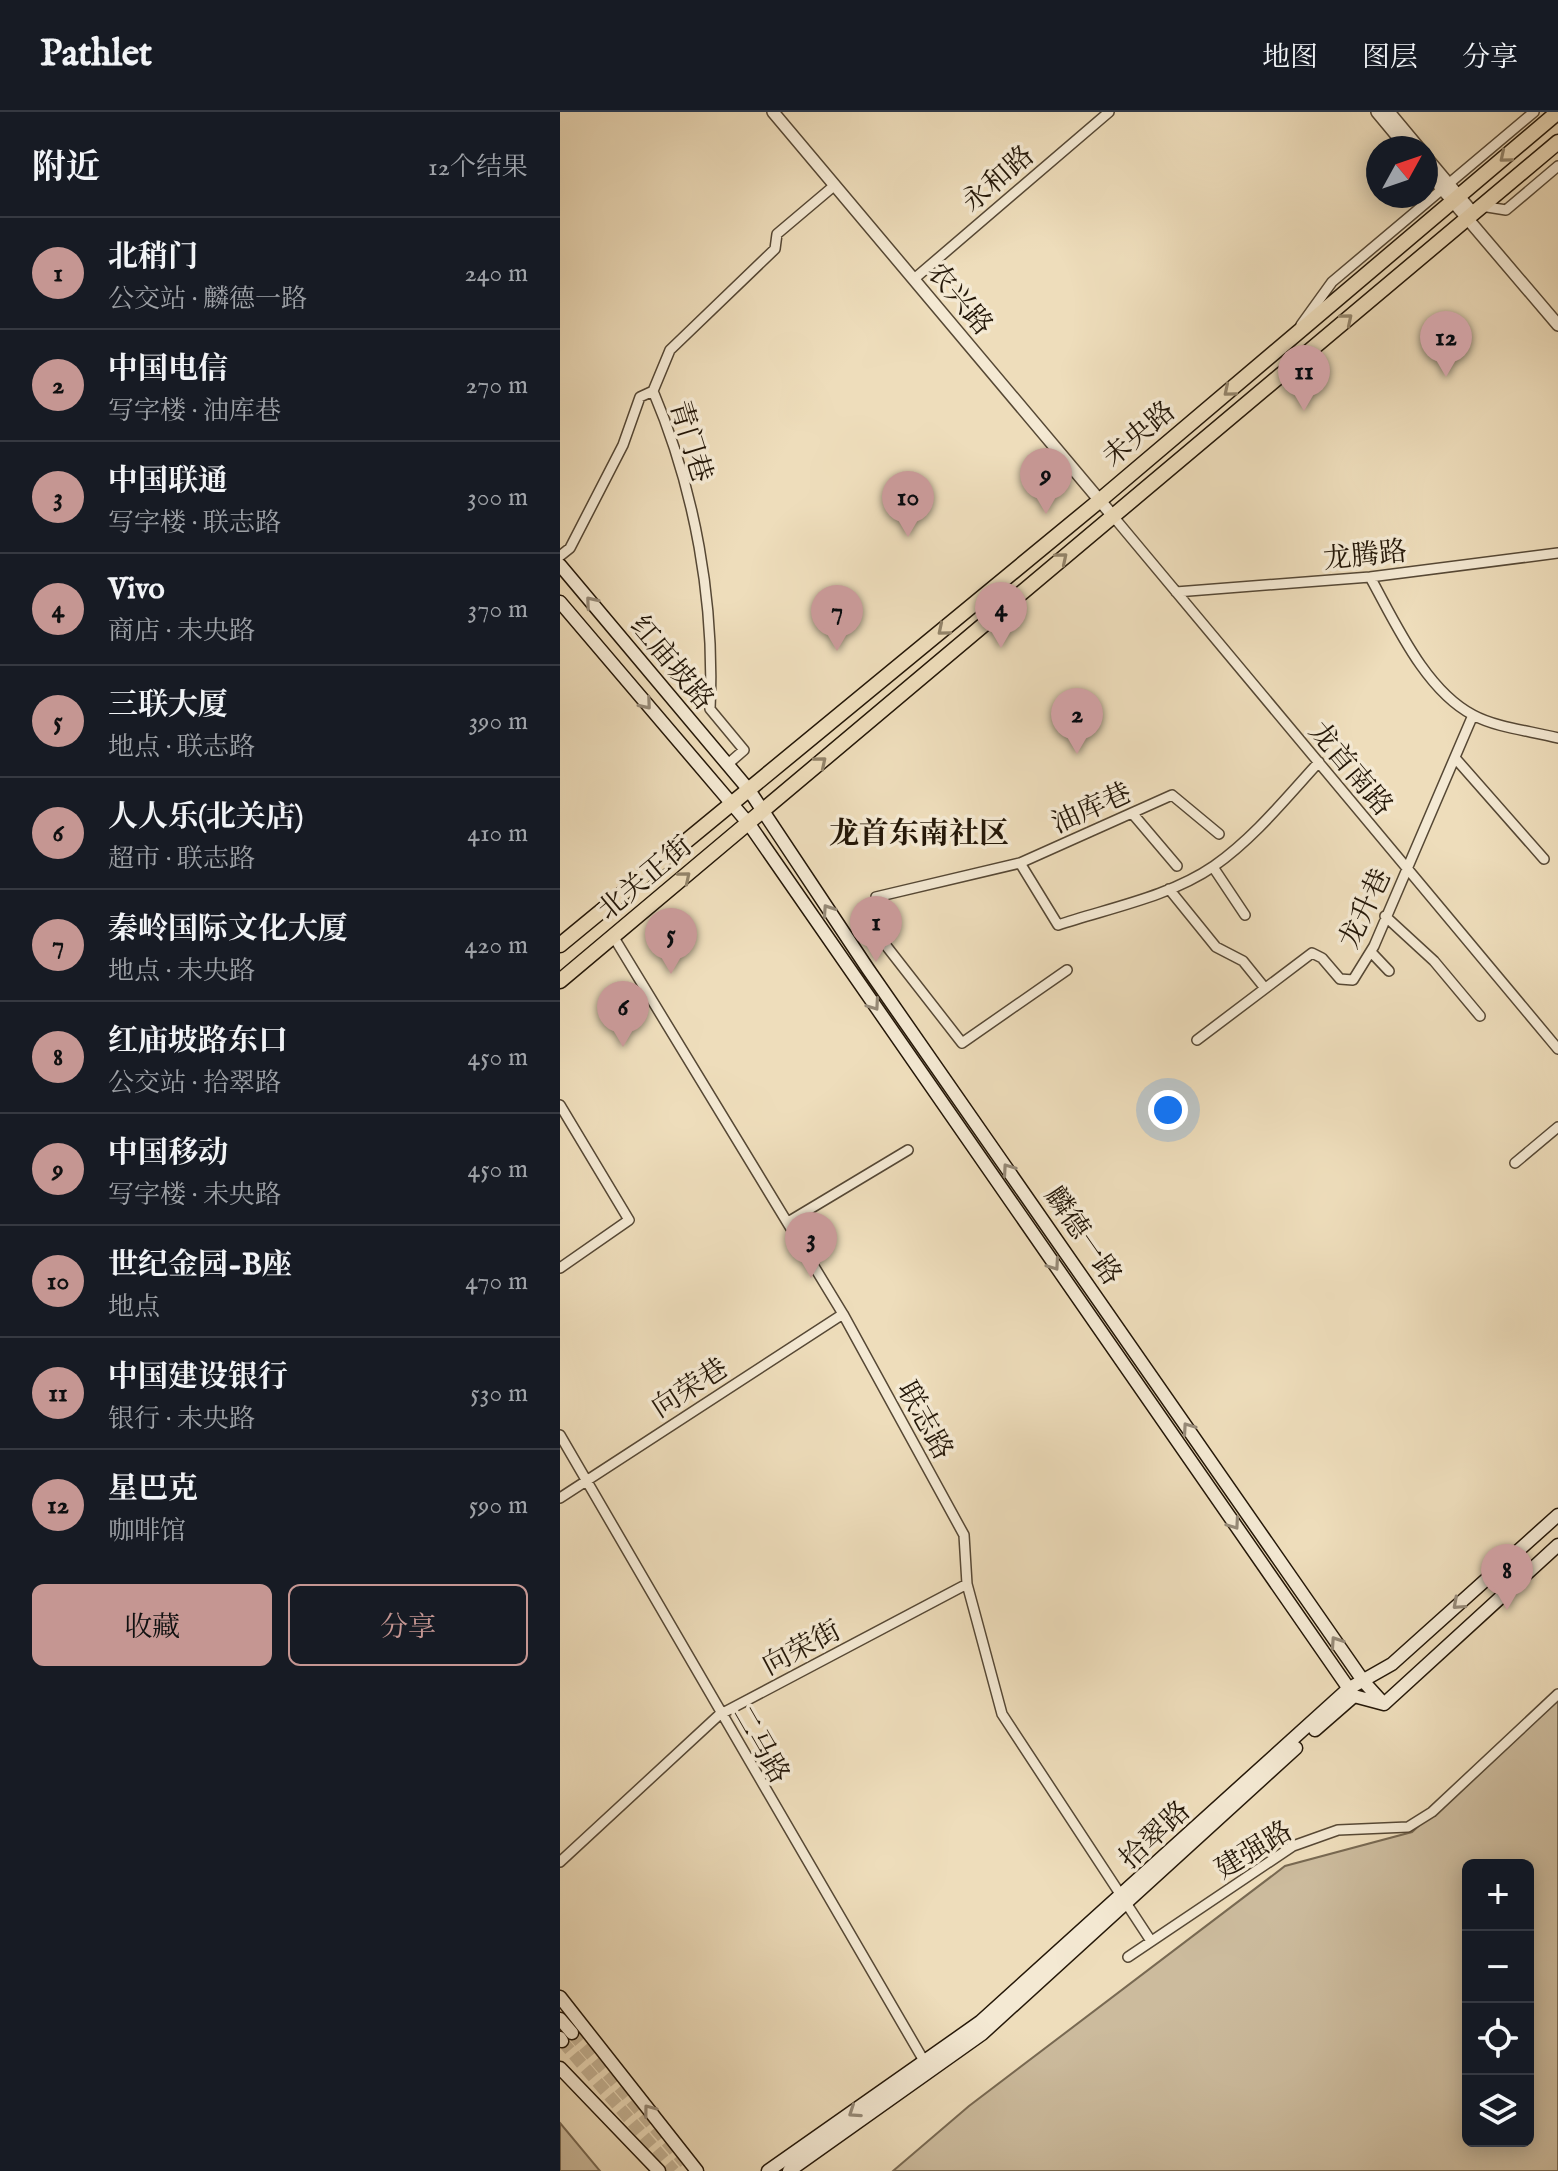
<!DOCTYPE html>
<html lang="zh">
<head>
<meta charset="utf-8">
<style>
	:root { --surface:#171b24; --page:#242831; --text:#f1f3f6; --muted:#9ea1a6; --line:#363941; --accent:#c59692 }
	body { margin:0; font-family:"IM FELL English","Noto Serif SC",serif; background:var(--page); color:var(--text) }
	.controls { position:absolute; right:24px; bottom:24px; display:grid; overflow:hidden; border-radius:12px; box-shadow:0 4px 20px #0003 }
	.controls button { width:72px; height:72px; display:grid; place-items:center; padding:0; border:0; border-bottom:2px solid var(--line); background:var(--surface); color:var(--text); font:40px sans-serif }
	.compass { position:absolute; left:806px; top:24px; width:72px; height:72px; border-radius:50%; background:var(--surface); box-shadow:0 4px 20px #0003; rotate:50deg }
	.you { position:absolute; left:608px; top:998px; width:28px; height:28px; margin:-20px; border:6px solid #fff; border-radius:50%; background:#1a73e8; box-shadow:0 0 0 12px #1a73e833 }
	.badge { display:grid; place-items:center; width:52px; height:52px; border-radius:50%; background:var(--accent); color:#111; font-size:26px; font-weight:700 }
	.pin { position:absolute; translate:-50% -66px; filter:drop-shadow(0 2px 4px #0008) }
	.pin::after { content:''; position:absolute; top:42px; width:28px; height:24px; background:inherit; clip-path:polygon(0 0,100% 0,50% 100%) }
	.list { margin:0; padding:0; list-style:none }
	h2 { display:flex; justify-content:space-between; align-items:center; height:104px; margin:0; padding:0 32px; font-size:34px }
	h2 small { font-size:26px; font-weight:400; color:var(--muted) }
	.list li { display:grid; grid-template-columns:52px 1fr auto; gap:24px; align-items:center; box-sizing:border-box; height:112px; padding:0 32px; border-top:2px solid var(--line) }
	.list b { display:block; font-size:30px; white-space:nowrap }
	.list p { margin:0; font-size:26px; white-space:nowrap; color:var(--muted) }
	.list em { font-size:26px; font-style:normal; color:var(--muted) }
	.actions { display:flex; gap:16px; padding:24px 32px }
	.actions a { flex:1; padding:18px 0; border:2px solid var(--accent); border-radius:12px; text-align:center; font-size:28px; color:var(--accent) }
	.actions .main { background:var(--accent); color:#111 }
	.icon { flex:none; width:44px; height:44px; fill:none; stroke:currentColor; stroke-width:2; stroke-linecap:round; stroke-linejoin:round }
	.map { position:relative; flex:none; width:998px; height:2059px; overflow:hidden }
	header { display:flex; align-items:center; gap:48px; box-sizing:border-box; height:112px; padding:0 40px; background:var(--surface); border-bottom:2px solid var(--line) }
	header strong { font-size:38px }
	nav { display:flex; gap:44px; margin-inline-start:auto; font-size:28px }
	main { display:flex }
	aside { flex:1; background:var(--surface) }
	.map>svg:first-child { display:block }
	.green { fill:#ccbb9d; stroke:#786952; stroke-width:2; fill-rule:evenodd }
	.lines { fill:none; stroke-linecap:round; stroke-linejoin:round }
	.secondary-tunnel { stroke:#c6b597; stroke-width:12; stroke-dasharray:12 6; stroke-linecap:butt }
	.minor-casing { stroke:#564835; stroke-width:12 }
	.tertiary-casing { stroke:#564835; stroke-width:14 }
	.secondary-casing { stroke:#241708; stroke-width:15 }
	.primary-casing { stroke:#241708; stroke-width:17 }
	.minor { stroke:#f4e9d3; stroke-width:9 }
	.tertiary { stroke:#f4e9d3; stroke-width:11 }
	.secondary { stroke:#f4e9d3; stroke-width:12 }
	.primary { stroke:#edb; stroke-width:14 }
	.oneway { stroke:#93846a }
	.oneway2 { stroke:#968a78 }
	.labels { text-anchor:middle; stroke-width:7; stroke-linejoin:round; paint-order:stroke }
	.street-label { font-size:28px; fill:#241708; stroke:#f4e9d3 }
	.neighbourhood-label { font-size:30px; font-weight:bold; fill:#241708; stroke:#f4e9d3 }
</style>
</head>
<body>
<header>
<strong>Pathlet</strong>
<nav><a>地图</a><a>图层</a><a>分享</a></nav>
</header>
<main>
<aside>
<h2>附近<small>12个结果</small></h2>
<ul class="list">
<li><span class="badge">1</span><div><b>北稍门</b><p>公交站 · 麟德一路</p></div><em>240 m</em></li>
<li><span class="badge">2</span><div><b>中国电信</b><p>写字楼 · 油库巷</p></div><em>270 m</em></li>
<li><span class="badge">3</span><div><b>中国联通</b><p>写字楼 · 联志路</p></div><em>300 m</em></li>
<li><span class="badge">4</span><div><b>Vivo</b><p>商店 · 未央路</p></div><em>370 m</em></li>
<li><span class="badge">5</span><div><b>三联大厦</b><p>地点 · 联志路</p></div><em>390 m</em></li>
<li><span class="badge">6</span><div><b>人人乐(北关店)</b><p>超市 · 联志路</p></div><em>410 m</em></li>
<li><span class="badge">7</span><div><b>秦岭国际文化大厦</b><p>地点 · 未央路</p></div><em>420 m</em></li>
<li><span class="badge">8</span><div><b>红庙坡路东口</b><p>公交站 · 拾翠路</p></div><em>450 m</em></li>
<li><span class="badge">9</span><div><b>中国移动</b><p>写字楼 · 未央路</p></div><em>450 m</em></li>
<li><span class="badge">10</span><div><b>世纪金园-B座</b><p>地点</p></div><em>470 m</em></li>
<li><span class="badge">11</span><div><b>中国建设银行</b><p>银行 · 未央路</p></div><em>530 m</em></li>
<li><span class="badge">12</span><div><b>星巴克</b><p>咖啡馆</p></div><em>590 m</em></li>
</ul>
<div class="actions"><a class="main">收藏</a><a>分享</a></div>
</aside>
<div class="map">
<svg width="998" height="2059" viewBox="0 0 998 2059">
	<rect width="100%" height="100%" fill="#edb"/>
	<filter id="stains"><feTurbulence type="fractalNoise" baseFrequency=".0025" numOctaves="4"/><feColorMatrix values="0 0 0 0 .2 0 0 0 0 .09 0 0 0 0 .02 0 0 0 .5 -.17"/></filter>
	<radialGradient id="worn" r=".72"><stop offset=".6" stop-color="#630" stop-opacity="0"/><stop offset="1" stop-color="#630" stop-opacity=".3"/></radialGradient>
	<path class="green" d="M998,1585v474h-665l76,-65 316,-240 127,-34zM908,1753h60v276h-60z
		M0,2011l40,48h-40z"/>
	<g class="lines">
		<path class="secondary-tunnel" d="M12,1921l113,130
			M2,1929l112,130"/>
		<defs>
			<path id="minor" d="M921,94l25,4 52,-44
				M354,167l195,-167
				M741,213l31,-43 202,-170
				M552,403l446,534
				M0,444l10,-8 53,-103 17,-48 13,-6
				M810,465c25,45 55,113 103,138 24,13 59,16 85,23
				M616,480l194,-15 188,-24
				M896,647l88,100
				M168,652l16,-14 -34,-41c5,-107 -15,-219 -57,-318l17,-41 105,-101 2,-15 58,-49
				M572,701l45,53
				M460,751l38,62c51,-17 111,-28 156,-59 40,-28 72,-68 105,-104
				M653,755l32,48
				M609,777l47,58 27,14 21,26
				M825,804l49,45 46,55
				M53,824l230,378 121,221 3,49 35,130 149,227
				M811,840l18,19
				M507,858l-105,73 -85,-109 -1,-37 144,-34 152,-68 47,39
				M637,928l115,-87 10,5 18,21 13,1 21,-34 99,-231
				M0,993l69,115 -69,48
				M955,1051l43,-36
				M228,1110l120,-72
				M0,1323l367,631
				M0,1386l283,-184
				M0,1750l159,-147 248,-131
				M568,1845l165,-111 45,-16 70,-3 24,-15 126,-118"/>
			<path id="tertiary" d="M213,0l339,403
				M817,0l30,36
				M829,0l30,36
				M866,45l47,56
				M866,58l132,155"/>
			<path id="secondary" d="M0,453l189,225 119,179 496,713 20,22
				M0,490l189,222 605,872
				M755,1618l39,-34 30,8 174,-159
				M0,1885l137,174
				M0,1907l12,14
				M0,1926l2,3
				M0,1956l99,103
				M208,2059l212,-149 368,-333 44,-25 166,-149
				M229,2059l193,-137 314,-286"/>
			<path id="primary" d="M0,833l539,-444 459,-389
				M0,869l998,-839"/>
		</defs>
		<use href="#minor" class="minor-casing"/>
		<use href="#tertiary" class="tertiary-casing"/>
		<use href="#secondary" class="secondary-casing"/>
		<use href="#primary" class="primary-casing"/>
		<use href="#minor" class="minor"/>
		<use href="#tertiary" class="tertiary"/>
		<use href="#secondary" class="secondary"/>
		<use href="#primary" class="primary"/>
	</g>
	<defs><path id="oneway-chevron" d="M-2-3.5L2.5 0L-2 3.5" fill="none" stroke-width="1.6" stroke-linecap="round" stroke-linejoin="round" transform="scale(2)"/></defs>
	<g class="oneway">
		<use href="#oneway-chevron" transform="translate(945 45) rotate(140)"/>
		<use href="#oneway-chevron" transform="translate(787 207) rotate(-40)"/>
		<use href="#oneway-chevron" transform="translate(669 279) rotate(140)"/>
		<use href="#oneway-chevron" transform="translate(502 446) rotate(-40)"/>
		<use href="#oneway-chevron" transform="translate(383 518) rotate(140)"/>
		<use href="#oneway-chevron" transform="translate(261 650) rotate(-40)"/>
		<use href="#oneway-chevron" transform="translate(125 765) rotate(-40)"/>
	</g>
	<g class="oneway2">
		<use href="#oneway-chevron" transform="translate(31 490) rotate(-130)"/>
		<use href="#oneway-chevron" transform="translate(86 592) rotate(50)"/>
		<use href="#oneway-chevron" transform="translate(268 798) rotate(-124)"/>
		<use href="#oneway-chevron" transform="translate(314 893) rotate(55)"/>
		<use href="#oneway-chevron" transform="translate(448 1057) rotate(-125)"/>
		<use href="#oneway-chevron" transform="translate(494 1153) rotate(55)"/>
		<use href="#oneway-chevron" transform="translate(628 1316) rotate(-125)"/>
		<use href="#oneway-chevron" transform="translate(674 1412) rotate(55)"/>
		<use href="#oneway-chevron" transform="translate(898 1492) rotate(138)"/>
		<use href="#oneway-chevron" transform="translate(776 1530) rotate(-124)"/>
		<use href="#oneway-chevron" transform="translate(89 1998) rotate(-127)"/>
		<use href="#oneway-chevron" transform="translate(294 2000) rotate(146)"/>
	</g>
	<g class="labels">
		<g class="street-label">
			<text transform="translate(437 66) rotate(-41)" y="10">永和路</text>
			<text transform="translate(401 186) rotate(50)" y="10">农兴路</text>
			<text transform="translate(578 321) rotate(-40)" y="10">未央路</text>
			<text transform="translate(132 329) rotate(73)" y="10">青门巷</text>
			<text transform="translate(805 442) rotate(-6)" y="10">龙腾路</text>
			<text transform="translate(113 550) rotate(50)" y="10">红庙坡路</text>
			<text transform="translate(792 656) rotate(50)" y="10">龙首南路</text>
			<text transform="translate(531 695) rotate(-24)" y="10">油库巷</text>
			<text transform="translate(84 765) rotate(-40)" y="10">北关正街</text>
			<text transform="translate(804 796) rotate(-65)" y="10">龙升巷</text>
			<text transform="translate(524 1123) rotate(55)" y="10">麟德一路</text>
			<text transform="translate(129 1275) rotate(-33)" y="10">向荣巷</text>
			<text transform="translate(366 1308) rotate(61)" y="10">联志路</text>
			<text transform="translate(241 1535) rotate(-28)" y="10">向荣街</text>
			<text transform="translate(202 1632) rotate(60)" y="10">二马路</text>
			<text transform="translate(594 1722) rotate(-43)" y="10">拾翠路</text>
			<text transform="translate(693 1737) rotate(-31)" y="10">建强路</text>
		</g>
		<g class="neighbourhood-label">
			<text x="359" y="731">龙首东南社区</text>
		</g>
	</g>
	<rect width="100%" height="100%" filter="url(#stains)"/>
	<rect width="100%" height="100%" fill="url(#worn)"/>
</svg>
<div class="controls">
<button>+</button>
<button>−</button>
<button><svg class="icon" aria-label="locate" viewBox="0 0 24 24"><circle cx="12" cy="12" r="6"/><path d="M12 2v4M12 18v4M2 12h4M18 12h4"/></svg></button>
<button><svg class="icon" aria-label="layers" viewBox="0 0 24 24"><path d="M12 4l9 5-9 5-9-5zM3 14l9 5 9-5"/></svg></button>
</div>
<svg class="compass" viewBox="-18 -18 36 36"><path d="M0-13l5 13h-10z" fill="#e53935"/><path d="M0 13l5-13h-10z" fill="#9ea1a6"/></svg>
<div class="you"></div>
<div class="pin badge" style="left:316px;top:850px">1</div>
<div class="pin badge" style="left:517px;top:642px">2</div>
<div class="pin badge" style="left:251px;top:1166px">3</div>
<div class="pin badge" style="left:441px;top:536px">4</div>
<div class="pin badge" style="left:111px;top:862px">5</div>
<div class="pin badge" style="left:63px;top:935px">6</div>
<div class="pin badge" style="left:277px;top:539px">7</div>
<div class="pin badge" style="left:947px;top:1498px">8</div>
<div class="pin badge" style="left:486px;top:402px">9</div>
<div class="pin badge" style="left:348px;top:425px">10</div>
<div class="pin badge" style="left:744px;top:299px">11</div>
<div class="pin badge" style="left:886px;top:265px">12</div>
</div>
</main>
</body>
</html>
